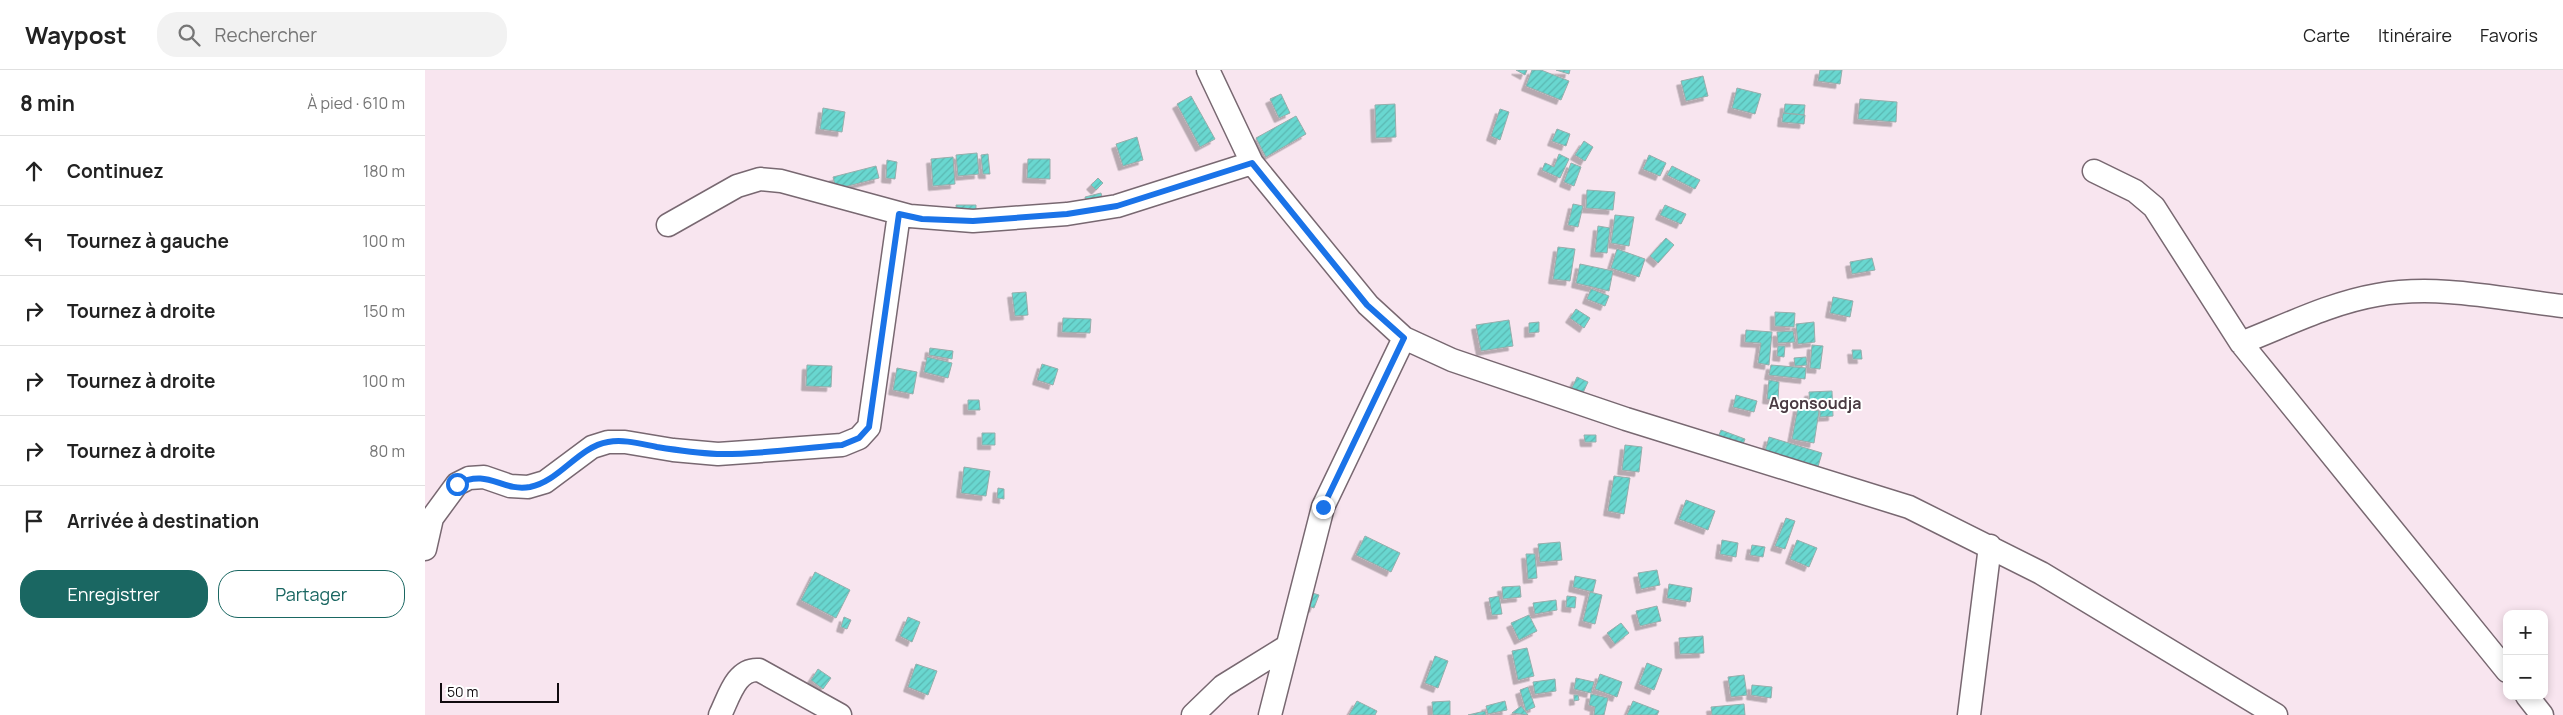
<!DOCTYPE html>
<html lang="fr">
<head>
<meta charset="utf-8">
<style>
	:root { --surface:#fff; --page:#f2f2f2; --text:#222; --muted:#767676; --line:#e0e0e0; --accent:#1a6762 }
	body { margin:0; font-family:Manrope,sans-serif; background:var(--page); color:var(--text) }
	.controls { position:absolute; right:15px; bottom:15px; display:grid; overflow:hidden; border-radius:10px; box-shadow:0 2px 8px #0003 }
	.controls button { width:45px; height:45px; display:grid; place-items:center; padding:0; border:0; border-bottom:1px solid var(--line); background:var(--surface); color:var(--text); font:25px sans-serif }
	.scale { position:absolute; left:15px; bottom:12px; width:119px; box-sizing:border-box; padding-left:5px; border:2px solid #110b0f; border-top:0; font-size:14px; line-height:18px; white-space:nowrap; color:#110b0f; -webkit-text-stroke:4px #fff; paint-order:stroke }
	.stop { position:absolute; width:15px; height:15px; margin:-11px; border:4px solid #1a73e8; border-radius:50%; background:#fff }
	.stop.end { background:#1a73e8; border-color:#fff; box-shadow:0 1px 5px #0008 }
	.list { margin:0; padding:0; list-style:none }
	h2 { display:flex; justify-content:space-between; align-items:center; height:65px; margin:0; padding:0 20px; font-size:21px }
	h2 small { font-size:16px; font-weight:400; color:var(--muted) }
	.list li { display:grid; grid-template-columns:32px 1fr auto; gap:15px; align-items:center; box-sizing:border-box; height:70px; padding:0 20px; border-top:1px solid var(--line) }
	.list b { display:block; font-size:19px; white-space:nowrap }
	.list em { font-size:16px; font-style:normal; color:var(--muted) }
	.actions { display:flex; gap:10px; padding:15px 20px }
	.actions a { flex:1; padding:11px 0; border:1px solid var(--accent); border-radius:20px; text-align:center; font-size:18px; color:var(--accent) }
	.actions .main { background:var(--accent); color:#fff }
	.icon { flex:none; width:28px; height:28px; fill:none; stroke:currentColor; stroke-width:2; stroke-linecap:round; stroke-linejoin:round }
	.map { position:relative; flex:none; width:2138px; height:645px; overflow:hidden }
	header { display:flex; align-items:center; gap:30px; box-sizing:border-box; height:70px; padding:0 25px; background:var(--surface); border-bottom:1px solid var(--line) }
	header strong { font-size:24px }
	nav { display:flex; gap:28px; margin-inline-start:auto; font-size:18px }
	.search { width:350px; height:45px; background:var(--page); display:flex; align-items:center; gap:12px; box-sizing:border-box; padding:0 18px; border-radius:20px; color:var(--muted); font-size:19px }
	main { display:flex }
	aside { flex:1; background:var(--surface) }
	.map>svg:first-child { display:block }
	.building { fill:url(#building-hatch); stroke:#97adab; filter:url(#shadow) }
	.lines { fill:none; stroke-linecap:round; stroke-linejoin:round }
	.minor-casing { stroke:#786871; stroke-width:25 }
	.minor { stroke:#fff; stroke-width:22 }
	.route { stroke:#1a73e8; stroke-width:6 }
	.labels { text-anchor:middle; stroke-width:4; stroke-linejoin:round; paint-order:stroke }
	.quarter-label { font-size:16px; font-weight:bold; fill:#4a3b43; stroke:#fff }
</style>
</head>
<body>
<header>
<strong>Waypost</strong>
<div class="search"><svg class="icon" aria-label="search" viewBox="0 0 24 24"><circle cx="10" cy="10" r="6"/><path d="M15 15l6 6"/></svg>Rechercher</div>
<nav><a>Carte</a><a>Itinéraire</a><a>Favoris</a></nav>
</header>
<main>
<aside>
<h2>8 min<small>À pied · 610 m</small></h2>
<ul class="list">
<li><svg class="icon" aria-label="ahead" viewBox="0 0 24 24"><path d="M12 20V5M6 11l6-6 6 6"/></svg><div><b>Continuez</b></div><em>180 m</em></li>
<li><svg class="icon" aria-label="left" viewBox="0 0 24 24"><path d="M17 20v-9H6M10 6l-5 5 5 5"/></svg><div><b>Tournez à gauche</b></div><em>100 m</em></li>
<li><svg class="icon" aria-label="right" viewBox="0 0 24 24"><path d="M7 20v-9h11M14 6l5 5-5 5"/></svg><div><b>Tournez à droite</b></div><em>150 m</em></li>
<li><svg class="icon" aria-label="right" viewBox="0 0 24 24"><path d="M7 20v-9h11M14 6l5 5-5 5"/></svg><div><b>Tournez à droite</b></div><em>100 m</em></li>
<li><svg class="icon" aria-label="right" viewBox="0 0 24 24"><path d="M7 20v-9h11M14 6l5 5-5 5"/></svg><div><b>Tournez à droite</b></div><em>80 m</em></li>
<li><svg class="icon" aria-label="arrive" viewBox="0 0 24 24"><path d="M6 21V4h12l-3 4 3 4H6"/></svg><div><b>Arrivée à destination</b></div></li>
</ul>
<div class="actions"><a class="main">Enregistrer</a><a>Partager</a></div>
</aside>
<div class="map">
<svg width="2138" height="645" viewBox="0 0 2138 645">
	<defs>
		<pattern id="building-hatch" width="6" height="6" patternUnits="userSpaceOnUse" patternTransform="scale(1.25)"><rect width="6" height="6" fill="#69d7d0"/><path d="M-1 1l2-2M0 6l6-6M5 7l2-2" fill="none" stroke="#5ab7b1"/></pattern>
		<filter id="shadow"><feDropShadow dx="-4.5" dy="4.5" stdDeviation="0" flood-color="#0004"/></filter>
	</defs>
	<rect width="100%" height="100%" fill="#f8e5ef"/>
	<path class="building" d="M1091,0h11l-2,5z
		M1107,0h9l28,11 -8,19 -35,-14z
		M1131,0h14l-1,4z
		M1395,0h22l-2,14 -22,-3z
		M1278,6l5,20 -22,5 -5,-20z
		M1312,18l24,6 -6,20 -23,-6z
		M856,24l9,19 -11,5 -9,-19z
		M766,26l24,43 -15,8 -23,-43z
		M1435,29l37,3 -1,20 -38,-3z
		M970,34l1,33 -20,1 -1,-33z
		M1360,34l20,1 -1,10 -20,-2z
		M398,38l22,4 -3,20 -22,-3z
		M1075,39l9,3 -9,28 -9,-4z
		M1358,43l22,2 -1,9 -22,-2z
		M871,46l10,18 -40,23 -10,-19z
		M1132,59l13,5 -4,12 -14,-5z
		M712,67l6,23 -20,6 -7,-22z
		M1159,71l9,6 -8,14 -10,-6z
		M552,83l2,21 -21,2 -2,-21z
		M563,84l2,20h-7l-2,-19z
		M1134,84l10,5 -9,19 -18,-8 3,-7 9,4z
		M1224,85l17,8 -6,13 -17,-7z
		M528,87l2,27 -22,2 -2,-27z
		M603,89h22v20l-23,-1z
		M462,90l10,2 -2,17 -9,-1z
		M1146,93l10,4 -7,19 -10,-4z
		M451,96l3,12 -43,11 -3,-12z
		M1247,96l28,14 -5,9 -28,-14z
		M673,108l5,5 -7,7 -5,-5z
		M1162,120l28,2 -2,18 -27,-2z
		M676,123l3,12 -17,3 -2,-11z
		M1148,134l10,2 -5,21 -10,-2z
		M531,135h20v14h-19z
		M1240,135l21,9 -5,10 -21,-9z
		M1190,145l19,2 -5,29 -18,-3z
		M1173,156l12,2 -3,25 -12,-1z
		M1241,168l8,7 -16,18 -8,-7z
		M1133,177l17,2 -5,32 -17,-2z
		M1192,179l28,10 -6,18 -28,-9z
		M1447,188l3,12 -23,4 -2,-12z
		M1155,194l33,7 -4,20 -33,-8z
		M1166,219l18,7 -4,10 -18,-7z
		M601,222l2,23 -13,1 -3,-23z
		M1408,227l20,4 -3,16 -20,-4z
		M1151,239l14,9 -6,10 -14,-10z
		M1350,242l20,1 -1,14 -19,-1z
		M638,248l28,1 -1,14 -28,-1z
		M1084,250l4,26 -32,5 -5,-26z
		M1114,252v10l-10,1v-10z
		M1389,252l1,20 -17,2 -2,-20z
		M1321,260l26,2 -3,33 -11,-2 3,-20 -16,-1z
		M1368,261l2,11 -17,1 -1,-11z
		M1387,275l11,1 -3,23 -10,-1z
		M1353,276h7l-1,11 -7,-1z
		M505,278l23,3 -1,8 -23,-4z
		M1427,280h9l1,9h-9z
		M502,287l25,6 -4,15 -24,-6z
		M1381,287l1,8 -12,1 -1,-8z
		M617,294l16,5 -5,16 -16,-5z
		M382,295l25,1 -1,21 -25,-1z
		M1346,295l35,3 -1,11 -36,-4z
		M472,298l20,4 -4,22 -20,-4z
		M1152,307l11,5 -6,13 -11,-5z
		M1344,310l10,2 -1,18 -11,-1z
		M1407,321l1,25 -13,1v-9h-10l-1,-16z
		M1311,325l21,6 -3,11 -21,-5z
		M543,330h11l1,10h-12z
		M1373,337l21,4 -5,32 -22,-4z
		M1296,360l24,9 -5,13 -24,-10z
		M557,363h13v12h-13z
		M1159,365h12v7h-11z
		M1344,367l53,16 -5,17 -53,-15z
		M1200,375l17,2 -3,25 -17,-2z
		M539,397l26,4 -4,25 -25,-3z
		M1189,406l16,2 -6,36 -16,-3z
		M573,418l6,1v10l-7,-1z
		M1261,430l29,11 -7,19 -29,-11z
		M1361,448l9,3 -10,28 -10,-3z
		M940,466l35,17 -9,19 -35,-17z
		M1297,470l16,3 -2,14 -16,-3z
		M1372,470l20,8 -8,19 -19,-8z
		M1135,472l2,18 -22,2 -2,-18z
		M1327,475l13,2 -2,10 -13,-2z
		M1101,484h9l2,24 -9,1z
		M1232,500l3,15 -19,4 -3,-16z
		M390,502l35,18 -14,28 -35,-18z
		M1150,506l21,4 -3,12 -20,-5z
		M1244,514l23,4 -2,14 -23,-4z
		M1095,516l1,11 -18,2 -1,-12z
		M884,522l10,3 -5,13 -9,-3z
		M1165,522l12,3 -7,29 -12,-3z
		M1074,526l3,18 -10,1 -3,-17z
		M1142,526l9,1 -1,11 -9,-1z
		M1131,530l1,10 -22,4 -2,-11z
		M1232,536l4,15 -21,5 -4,-15z
		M1104,545l8,16 -18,9 -8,-17z
		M419,547l7,3 -4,9 -6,-2z
		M483,547l12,5 -8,20 -12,-6z
		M1196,553l8,10 -14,11 -8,-11z
		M1278,566l1,17 -24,1 -1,-16z
		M1102,578l7,28 -16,4 -6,-29z
		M1010,586l13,5 -10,27 -13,-5z
		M1222,593l15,6 -8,21 -15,-6z
		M491,594l21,7 -9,24 -20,-8z
		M393,599l13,9 -8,11 -12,-9z
		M1175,604l22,8 -5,15 -22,-8z
		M1319,605l3,20 -16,2 -3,-20z
		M1151,608l18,4 -3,11 -17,-4z
		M1130,609l1,12 -21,3 -2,-12z
		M1327,615l20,2 -1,11 -20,-3z
		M1103,617l7,20 -9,4 -6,-21z
		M1166,624l17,4 -4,17h-10l1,-8 -6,-2z
		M1149,625h4l1,5 -5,1z
		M932,631l20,10 -2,4h-26z
		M1025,631v14h-17l-1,-13z
		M1080,631l2,9 -19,4 -2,-8z
		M1208,631l26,10 -2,4h-30z
		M1319,634l1,11h-33l-1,-8z
		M1096,636l7,9 -16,-2z
		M1060,641l1,4h-18z"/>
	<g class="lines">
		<defs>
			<path id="minor" d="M783,0l44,93 116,142 36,33 48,22 174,59 283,88 132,66 235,142
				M1669,101l41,20 19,16 87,136 266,328
				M243,155l69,-39 23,-7 21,2 129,35 63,5 94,-7 50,-8 135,-43
				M1816,273c44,-17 89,-40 136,-48 61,-11 125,4 186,11
				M0,479l7,-31 25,-34 12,-6 15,-1 26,9 18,1 17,-5 47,-35 16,-5h17l48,8 45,4 124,-9 17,-7 10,-11 30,-213
				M2102,626l15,19
				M295,645c9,-18 16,-47 39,-45l81,45
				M768,645l30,-29 63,-39
				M845,645l53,-208 81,-169
				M1544,645l21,-169"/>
		</defs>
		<use href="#minor" class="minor-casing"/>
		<use href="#minor" class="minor"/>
	</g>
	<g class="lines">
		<path class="route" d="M32,414c32,-16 44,8 73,3 30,-6 48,-40 78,-45 16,-3 33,2 49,5 19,3 40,6 60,7 41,1 84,-6 125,-9l17,-7 10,-11 30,-213 23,5 51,2 94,-7 50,-8 135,-43 115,142 37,33 -81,169"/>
	</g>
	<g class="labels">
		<g class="quarter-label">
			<text x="1390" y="339">Agonsoudja</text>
		</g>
	</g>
</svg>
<div class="controls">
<button>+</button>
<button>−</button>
</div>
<div class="scale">50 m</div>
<div class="stop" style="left:32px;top:414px"></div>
<div class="stop end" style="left:898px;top:437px"></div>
</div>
</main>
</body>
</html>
